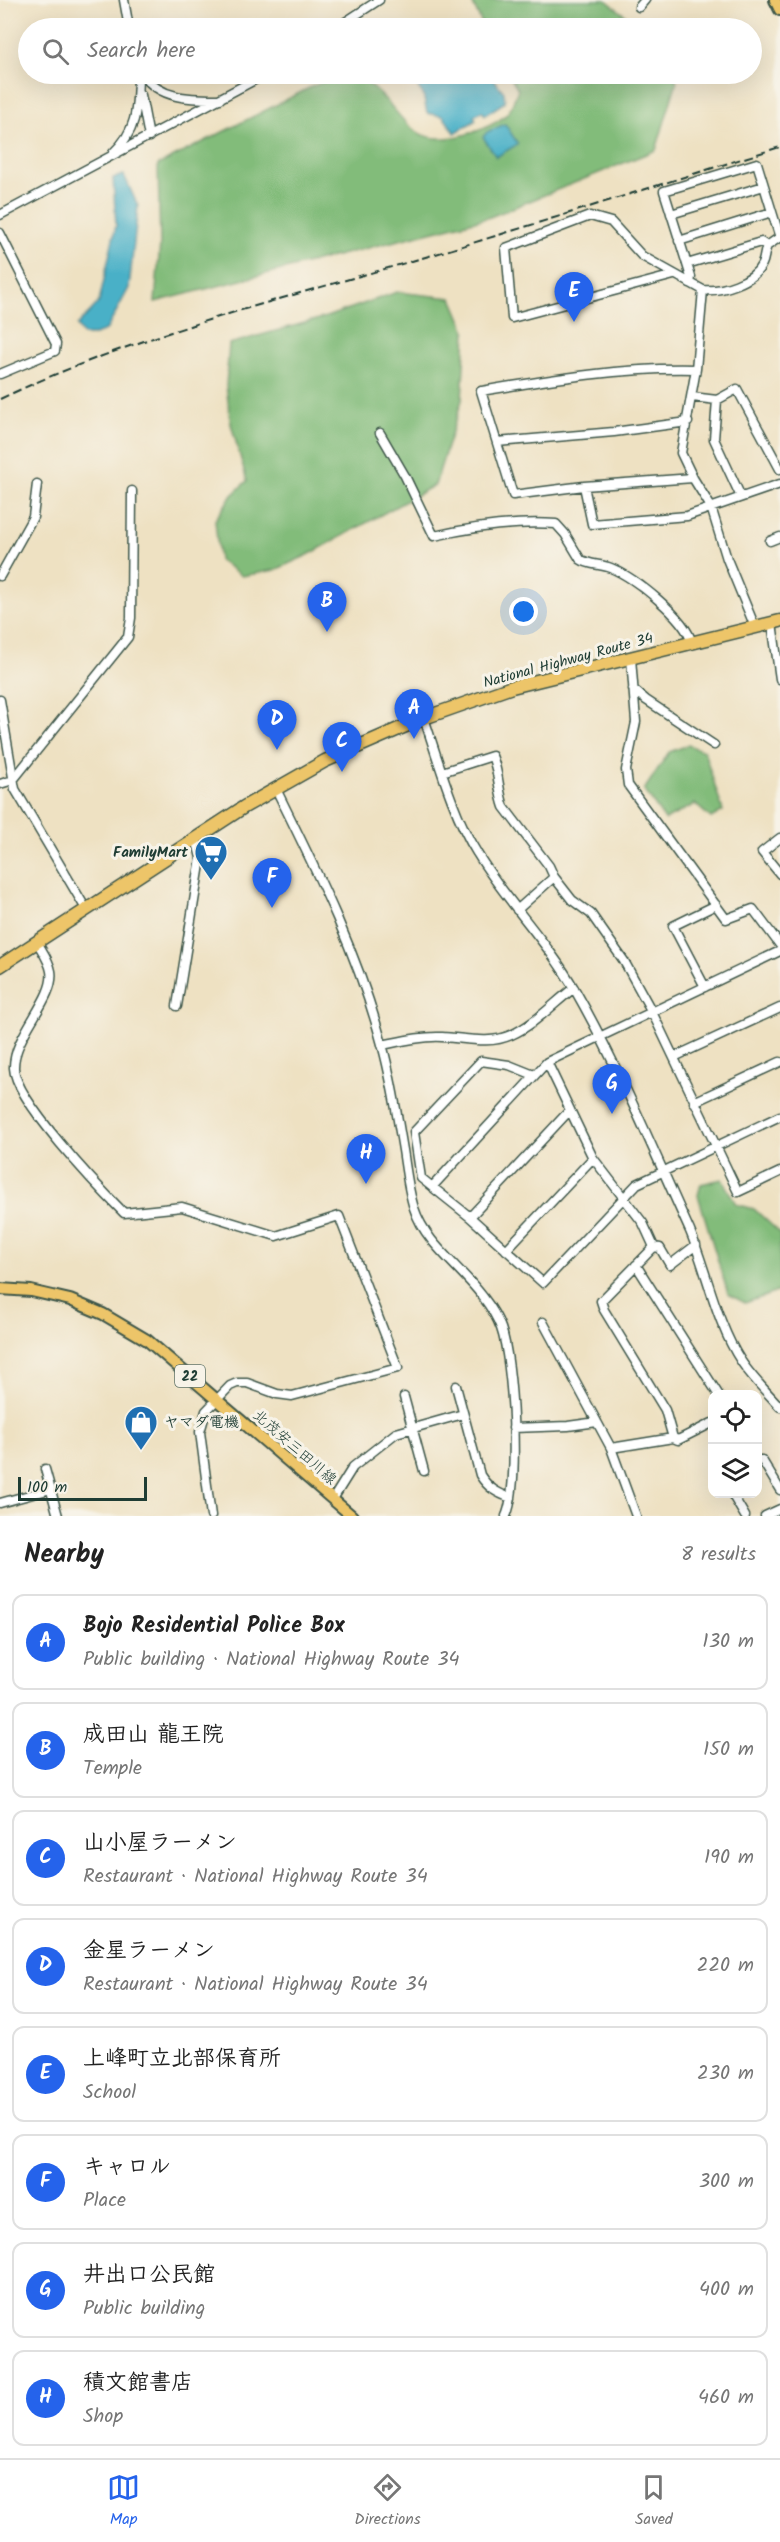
<!DOCTYPE html>
<html lang="en">
<head>
<meta charset="utf-8">
<style>
	:root { --surface:#fff; --page:#f6f6f6; --text:#222; --muted:#767676; --line:#e0e0e0; --accent:#2563eb }
	body { margin:0; font-family:Kalam,"Klee One",sans-serif; background:var(--page); color:var(--text) }
	.controls { position:absolute; right:18px; bottom:18px; display:grid; overflow:hidden; border-radius:12px; box-shadow:0 6px 24px #0002 }
	.controls button { width:54px; height:54px; display:grid; place-items:center; padding:0; border:0; border-bottom:2px solid var(--line); background:var(--surface); color:var(--text); font:30px sans-serif }
	.scale { position:absolute; left:18px; bottom:15px; width:129px; box-sizing:border-box; padding-left:6px; border:3px solid #1f3d34; border-top:0; font-size:16px; line-height:21px; white-space:nowrap; color:#1f3d34; -webkit-text-stroke:4px #f7f3e8; paint-order:stroke }
	.you { position:absolute; left:524px; top:612px; width:21px; height:21px; margin:-15px; border:4px solid #fff; border-radius:50%; background:#1a73e8; box-shadow:0 0 0 9px #1a73e833 }
	.badge { display:grid; place-items:center; width:39px; height:39px; border-radius:50%; background:var(--accent); color:#fff; font-size:20px; font-weight:700 }
	.pin { position:absolute; translate:-50% -50px; filter:drop-shadow(0 2px 3px #0008) }
	.pin::after { content:''; position:absolute; top:32px; width:21px; height:18px; background:inherit; clip-path:polygon(0 0,100% 0,50% 100%) }
	.list { margin:0; padding:0; list-style:none }
	h2 { display:flex; justify-content:space-between; align-items:center; height:78px; margin:0; padding:0 24px; font-size:26px }
	h2 small { font-size:20px; font-weight:400; color:var(--muted) }
	.list li { display:grid; grid-template-columns:39px 1fr auto; gap:18px; align-items:center; box-sizing:border-box; height:96px; margin:0 12px 12px; padding:0 12px; border:2px solid var(--line); border-radius:12px }
	.list b { display:block; font-size:22px; white-space:nowrap }
	.list p { margin:0; font-size:20px; white-space:nowrap; color:var(--muted) }
	.list em { font-size:20px; font-style:normal; color:var(--muted) }
	.icon { flex:none; width:33px; height:33px; fill:none; stroke:currentColor; stroke-width:2; stroke-linecap:round; stroke-linejoin:round }
	.map { position:relative; flex:none; width:780px; height:1516px; overflow:hidden }
	.search { position:absolute; background:var(--surface); box-shadow:0 6px 24px #0002; left:18px; right:18px; top:18px; height:66px; display:flex; align-items:center; gap:15px; box-sizing:border-box; padding:0 21px; border-radius:33px; color:var(--muted); font-size:22px }
	.sheet { height:942px; background:var(--surface) }
	nav { display:flex; justify-content:space-around; align-items:center; box-sizing:border-box; height:84px; border-top:2px solid var(--line); background:var(--surface); font-size:16px; color:var(--muted) }
	nav a { display:grid; justify-items:center; gap:3px }
	nav .on { color:var(--accent) }
	.map>svg:first-child { display:block }
	.forest { fill:#82bc7a; stroke:#507c57; stroke-width:1.5 }
	.water { fill:#48b0c7; stroke:#34767e; stroke-width:1.5 }
	.lines { fill:none; stroke-linecap:round; stroke-linejoin:round }
	.minor-casing { stroke:#3e5649; stroke-width:11 }
	.major-casing { stroke:#3e5649; stroke-width:14 }
	.highway-casing { stroke:#3e5649; stroke-width:15 }
	.minor { stroke:#fff; stroke-width:8 }
	.major { stroke:#edc569; stroke-width:10 }
	.highway { stroke:#edc569; stroke-width:12 }
	.rail { stroke:#1f3d34; stroke-width:2; stroke-dasharray:9 4.5; stroke-linecap:butt }
	.labels { text-anchor:middle; stroke-width:6; stroke-linejoin:round; paint-order:stroke }
	.shield { fill:#f7f3e8; stroke:#60746a; stroke-width:1.5 }
	.shield-label { font-size:14px; font-weight:bold; fill:#1f3d34 }
	.street-label { font-size:15px; fill:#1f3d34; stroke:#f7f3e8 }
	.poi-label { font-size:15px; font-weight:bold; fill:#1f3d34; stroke:#f7f3e8; text-anchor:end }
</style>
</head>
<body>
<div class="map">
<svg width="780" height="1516" viewBox="0 0 780 1516">
	<rect width="100%" height="100%" fill="#f7f3e8"/>
	<filter id="ink" filterUnits="userSpaceOnUse"><feTurbulence type="fractalNoise" baseFrequency=".0167" numOctaves="2"/><feDisplacementMap in="SourceGraphic" scale="12" xChannelSelector="R" yChannelSelector="G"/><feConvolveMatrix kernelMatrix="1 2 1 2 8 2 1 2 1" color-interpolation-filters="sRGB"/></filter>
	<filter id="wash" filterUnits="userSpaceOnUse"><feTurbulence type="fractalNoise" baseFrequency=".008" numOctaves="4" result="noise"/><feDisplacementMap in="SourceGraphic" scale="24" xChannelSelector="R" yChannelSelector="G"/><feGaussianBlur stdDeviation="1.35" result="paint"/><feColorMatrix in="noise" values="0 0 0 0 0 0 0 0 0 0 0 0 0 0 0 0 0 1.4 0 .05"/><feComposite in="paint" operator="in"/></filter>
	<g filter="url(#wash)">
		<rect width="100%" height="100%" fill="#eee1c2"/>
		<path class="forest" d="M476,0h130l35,28h-157l-11,-24z
			M346,74c7,0 11,2 17,6 45,30 41,75 111,52 11,-4 28,-11 35,-21 4,-6 6,-15 9,-22l-10,-15h164l5,7 -21,69 -166,67 -335,85 5,-58 -2,-79 155,-79z
			M397,292l55,6 14,33 -4,69 -27,85 -127,70 -33,15 -33,6 -23,-16 -4,-40 17,-25 15,-14 -16,-57 -5,-38 3,-42 97,-27z
			M688,745l16,6 19,60 -12,7 -16,-14 -30,16 -21,-30 25,-38z
			M722,1179l14,25 18,5 26,24v58l-35,12 -17,-9 -30,-99 3,-11z"/>
		<path class="water" d="M408,74h81l15,18 1,10 -20,13 -3,-4 -8,5 2,4 -21,13 -12,-17 -16,-3 -4,-19z
			M505,124l13,20 -22,13 -13,-20 4,-5z
			M124,175l14,31 -9,82 -22,41 -12,6h-12l-6,-9 22,-24 17,-77 -3,-47z"/>
	</g>
	<g filter="url(#ink)">
		<g class="lines">
			<defs>
				<path id="minor" d="M124,0l5,28
					M639,7l6,-7
					M336,28l43,-28
					M142,74c19,26 49,25 78,25
					M141,95l8,42
					M113,153c24,-22 24,-44 25,-75
					M671,214l93,-28
					M0,215l266,-141
					M0,233l56,111 -1,7 -55,23
					M679,241l93,-29
					M687,264l74,-22 6,4
					M674,275l-162,43 -6,-70 84,-32 21,6 31,34 61,34c18,2 51,-8 59,-26 3,-6 2,-12 5,-18l13,-9
					M690,283l1,-6 -27,-86 93,-28 23,75
					M703,290l-7,79 -15,84 12,25 18,29 16,52 28,68
					M692,397l25,3 20,-11 43,80
					M717,400l-3,39 27,58
					M380,433l25,43 29,60c40,-9 80,-15 122,-12l9,10 15,25c8,6 21,5 31,9 24,10 74,49 81,75
					M497,442l117,-10 74,-10
					M693,478l-109,8 -71,9 -32,-104c72,-12 143,-24 215,-22
					M584,486l8,38 95,-8 93,-32
					M770,541l10,-4
					M0,576l33,-59 4,-33
					M772,623l8,56
					M631,658l5,64 -10,48 2,15 98,134 27,-10 27,36
					M633,689l13,11 68,45
					M0,700l15,89 71,120
					M424,718c14,42 30,99 53,135 29,48 70,88 98,137 44,77 78,160 115,241 17,41 27,94 51,130 11,17 26,31 39,46
					M442,772l50,-16c7,16 6,34 12,51l45,59 5,11 18,23 19,14 33,47 28,51 86,180 42,-20
					M0,784l13,-4 115,-143 3,-19 1,-127
					M276,789c41,83 83,167 107,259 9,33 14,67 20,102 3,19 5,39 11,58 12,37 46,58 69,89 7,9 14,20 18,31 12,33 19,157 5,188
					M780,838l-18,14 18,22
					M517,910l37,-33
					M37,942c5,9 12,18 14,29 5,27 -38,64 -37,97 1,32 85,120 110,145l58,-6 94,29 63,-20 59,152 -106,28 -15,-2 -30,-11h-10l-7,3 -24,25 -6,21 11,84
					M705,987l-32,-61 43,-21
					M177,1006l24,-148 -5,-20
					M382,1045c20,-4 40,-9 60,-8 23,1 47,8 69,-2 23,-10 43,-32 63,-47
					M674,1057l106,-49
					M547,1062l46,96 50,65 11,24
					M534,1075l-25,-10 -28,-4 -67,71 7,46 49,39 73,66 94,-99 143,-68
					M694,1102l86,-40
					M432,1187l115,-125 233,-111
					M470,1217l100,-107
					M506,1250l87,-92
					M636,1265l82,129
					M543,1322l68,126 25,68
					M456,1386l24,89c8,13 17,18 31,23
					M404,1397l20,74
					M513,1428l55,-2 29,-4
					M673,1438l-8,-28 -61,-100 -3,-9 53,-54 6,1 10,17 26,-20
					M611,1448l62,-10 5,2 34,-17
					M758,1460h4l18,30
					M45,1469l13,47
					M732,1494l13,22
					M333,1499l20,-32 43,-34 67,-19
					M0,1503l51,-14
					M765,1516l15,-7"/>
				<path id="major" d="M775,0l5,10
					M0,1289l31,2 39,9 33,14 44,26 205,176"/>
				<path id="highway" d="M0,966l244,-159 81,-46 99,-43 88,-31 268,-66"/>
			</defs>
			<use href="#minor" class="minor-casing"/>
			<use href="#major" class="major-casing"/>
			<use href="#highway" class="highway-casing"/>
			<use href="#minor" class="minor"/>
			<use href="#major" class="major"/>
			<use href="#highway" class="highway"/>
			<path class="rail" d="M0,399c132,-63 272,-97 412,-138 123,-36 245,-76 368,-114"/>
		</g>
	</g>
	<defs>
		<symbol id="supermarket-pin" viewBox="-11 -11 22 30"><path d="M0 17L-7.5 6A9.5 9.5 0 1 1 7.5 6Z" fill="#1f6fb2" stroke="#f7f3e8"/><path d="M-6-5.5h2.5l.6 2H6L4.5 2H-2.5L-4.4-4H-6ZM-1.5 3.2a1.3 1.3 0 1 0 .1 0ZM3 3.2a1.3 1.3 0 1 0 .1 0Z" fill="#fff"/></symbol>
		<symbol id="shop-pin" viewBox="-11 -11 22 30"><path d="M0 17L-7.5 6A9.5 9.5 0 1 1 7.5 6Z" fill="#1f6fb2" stroke="#f7f3e8"/><path d="M-5-2.5h2.3a2.7 3.5 0 0 1 5.4 0H5L5.5 6h-11ZM-1.5-2.5h3a1.5 2.3 0 0 0-3 0Z" fill="#fff"/></symbol>
	</defs>
	<g fill-rule="evenodd">
		<use href="#supermarket-pin" x="192" y="833" width="38" height="52"/>
		<use href="#shop-pin" x="122" y="1403" width="38" height="52"/>
	</g>
	<g class="labels">
		<rect class="shield" x="175" y="1365" width="30" height="22" rx="4.5"/>
		<g class="shield-label">
			<text x="190" y="1381">22</text>
		</g>
		<g class="street-label">
			<text transform="translate(568 660) rotate(-15)" y="5">National Highway Route 34</text>
			<text transform="translate(295 1447) rotate(41)" y="5">北茂安三田川線</text>
		</g>
		<g class="poi-label">
			<text x="188" y="857">FamilyMart</text>
			<text x="164" y="1427" text-anchor="start">ヤマダ電機</text>
		</g>
	</g>
</svg>
<div class="controls">
<button><svg class="icon" aria-label="locate" viewBox="0 0 24 24"><circle cx="12" cy="12" r="6"/><path d="M12 2v4M12 18v4M2 12h4M18 12h4"/></svg></button>
<button><svg class="icon" aria-label="layers" viewBox="0 0 24 24"><path d="M12 4l9 5-9 5-9-5zM3 14l9 5 9-5"/></svg></button>
</div>
<div class="scale">100 m</div>
<div class="you"></div>
<div class="pin badge" style="left:414px;top:739px">A</div>
<div class="pin badge" style="left:327px;top:632px">B</div>
<div class="pin badge" style="left:342px;top:772px">C</div>
<div class="pin badge" style="left:277px;top:750px">D</div>
<div class="pin badge" style="left:574px;top:322px">E</div>
<div class="pin badge" style="left:272px;top:908px">F</div>
<div class="pin badge" style="left:612px;top:1114px">G</div>
<div class="pin badge" style="left:366px;top:1184px">H</div>
<div class="search"><svg class="icon" aria-label="search" viewBox="0 0 24 24"><circle cx="10" cy="10" r="6"/><path d="M15 15l6 6"/></svg>Search here</div>
</div>
<section class="sheet">
<h2>Nearby<small>8 results</small></h2>
<ul class="list">
<li><span class="badge">A</span><div><b>Bojo Residential Police Box</b><p>Public building · National Highway Route 34</p></div><em>130 m</em></li>
<li><span class="badge">B</span><div><b>成田山 龍王院</b><p>Temple</p></div><em>150 m</em></li>
<li><span class="badge">C</span><div><b>山小屋ラーメン</b><p>Restaurant · National Highway Route 34</p></div><em>190 m</em></li>
<li><span class="badge">D</span><div><b>金星ラーメン</b><p>Restaurant · National Highway Route 34</p></div><em>220 m</em></li>
<li><span class="badge">E</span><div><b>上峰町立北部保育所</b><p>School</p></div><em>230 m</em></li>
<li><span class="badge">F</span><div><b>キャロル</b><p>Place</p></div><em>300 m</em></li>
<li><span class="badge">G</span><div><b>井出口公民館</b><p>Public building</p></div><em>400 m</em></li>
<li><span class="badge">H</span><div><b>積文館書店</b><p>Shop</p></div><em>460 m</em></li>
</ul>
</section>
<nav>
<a class="on"><svg class="icon" aria-label="map" viewBox="0 0 24 24"><path d="M3 6l6-2 6 2 6-2v14l-6 2-6-2-6 2zM9 4v14M15 6v14"/></svg>Map</a>
<a><svg class="icon" aria-label="directions" viewBox="0 0 24 24"><path d="M12 3l9 9-9 9-9-9zM9 14v-3h6M13 9l2 2-2 2"/></svg>Directions</a>
<a><svg class="icon" aria-label="saved" viewBox="0 0 24 24"><path d="M7 4h10v16l-5-4-5 4z"/></svg>Saved</a>
</nav>
</body>
</html>
